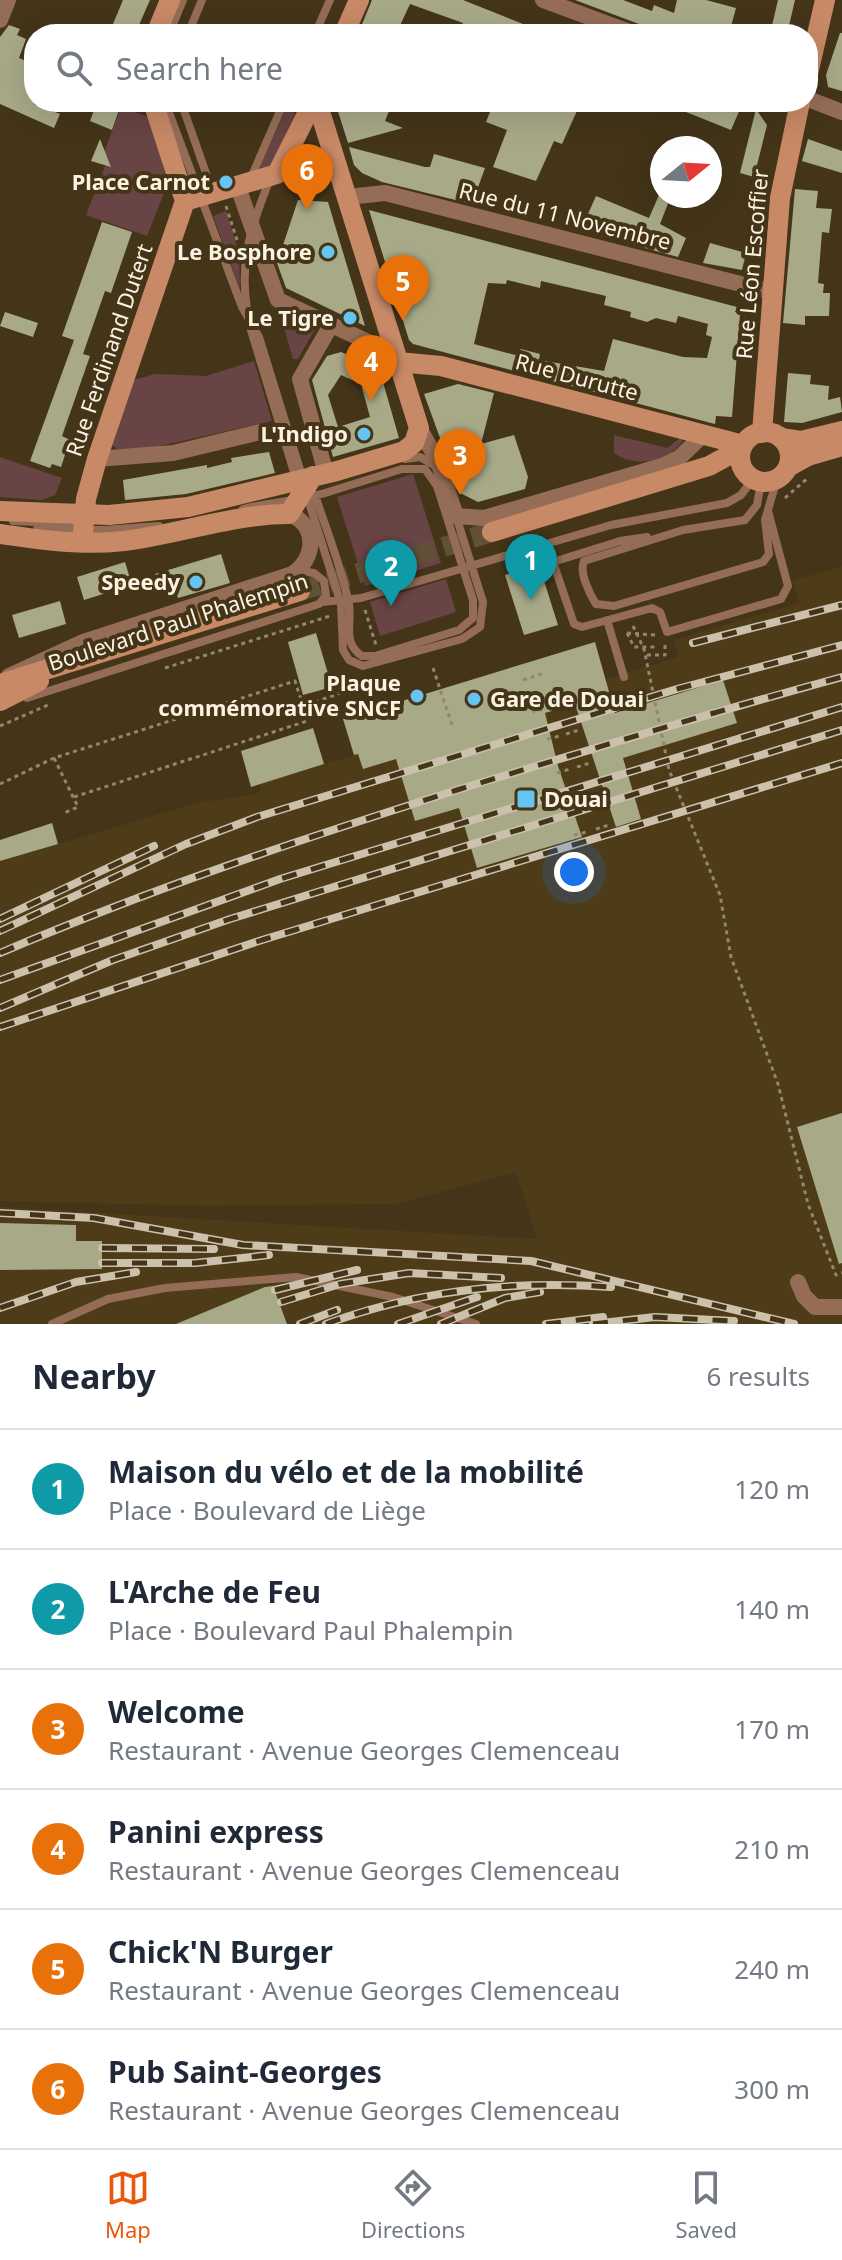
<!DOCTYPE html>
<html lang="en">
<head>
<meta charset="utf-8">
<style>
	:root { --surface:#fff; --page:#f2f2f3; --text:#1f2937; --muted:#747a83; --line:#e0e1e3; --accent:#ea580c }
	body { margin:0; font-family:"Noto Sans",sans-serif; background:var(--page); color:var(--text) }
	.compass { position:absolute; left:650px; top:136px; width:72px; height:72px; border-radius:50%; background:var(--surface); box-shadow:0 8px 32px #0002; rotate:72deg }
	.you { position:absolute; left:574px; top:872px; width:28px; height:28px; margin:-20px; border:6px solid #fff; border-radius:50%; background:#1a73e8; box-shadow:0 0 0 12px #1a73e833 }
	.badge { display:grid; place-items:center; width:52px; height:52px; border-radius:50%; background:var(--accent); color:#fff; font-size:26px; font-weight:700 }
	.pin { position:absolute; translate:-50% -66px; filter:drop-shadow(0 2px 4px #0008) }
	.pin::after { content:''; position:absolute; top:42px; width:28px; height:24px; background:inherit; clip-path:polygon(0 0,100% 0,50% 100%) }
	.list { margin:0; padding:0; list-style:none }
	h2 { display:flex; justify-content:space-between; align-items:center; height:104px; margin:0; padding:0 32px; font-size:34px }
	h2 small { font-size:26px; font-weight:400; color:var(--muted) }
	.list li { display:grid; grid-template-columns:52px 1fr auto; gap:24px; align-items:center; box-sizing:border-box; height:120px; padding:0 32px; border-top:2px solid var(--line) }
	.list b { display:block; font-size:30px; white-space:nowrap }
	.list p { margin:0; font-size:26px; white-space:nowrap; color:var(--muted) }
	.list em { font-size:26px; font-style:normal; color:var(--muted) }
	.icon { flex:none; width:44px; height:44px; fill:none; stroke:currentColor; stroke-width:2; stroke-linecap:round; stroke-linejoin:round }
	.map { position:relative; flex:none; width:842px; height:1324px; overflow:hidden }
	.search { position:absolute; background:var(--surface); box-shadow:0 8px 32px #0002; left:24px; right:24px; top:24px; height:88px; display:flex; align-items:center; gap:20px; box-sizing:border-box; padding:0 28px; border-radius:32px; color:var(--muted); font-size:30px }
	.sheet { height:824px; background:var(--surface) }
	nav { display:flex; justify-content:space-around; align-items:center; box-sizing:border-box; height:112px; border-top:2px solid var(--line); background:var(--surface); font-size:22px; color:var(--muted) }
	nav a { display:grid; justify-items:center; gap:4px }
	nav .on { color:var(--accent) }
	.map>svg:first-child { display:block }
	.built { fill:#4e3b18 }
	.green { fill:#694444 }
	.building { fill:#a7a987; fill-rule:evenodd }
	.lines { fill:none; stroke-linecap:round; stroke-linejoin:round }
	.secondary-tunnel { stroke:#605137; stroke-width:20; stroke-dasharray:20 10; stroke-linecap:butt }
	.path { stroke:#93866f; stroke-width:3; stroke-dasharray:4 4; stroke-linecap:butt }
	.lane { stroke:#956d57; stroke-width:8 }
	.street { stroke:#956d57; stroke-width:16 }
	.secondary { stroke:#c88966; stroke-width:20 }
	.rail-casing { stroke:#ccc1ad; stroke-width:8 }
	.rail { stroke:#443519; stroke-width:5; stroke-dasharray:15; stroke-linecap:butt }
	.poi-dot { fill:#67c4f0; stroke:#443519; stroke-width:3 }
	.labels { text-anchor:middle; stroke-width:8; stroke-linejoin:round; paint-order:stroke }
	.poi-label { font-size:22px; font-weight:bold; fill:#fcf2e2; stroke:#443519; text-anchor:end }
	.street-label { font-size:22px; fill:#fcf2e2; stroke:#443519 }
</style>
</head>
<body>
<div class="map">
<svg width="842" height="1324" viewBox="0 0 842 1324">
	<rect width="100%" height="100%" fill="#443519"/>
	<path class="built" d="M842,566v758h-842v-117l537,32 -21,-67 -120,32 -191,2 -205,-5v-361l52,-17 7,21 137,-41 59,-9 6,-3 -2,-7 420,-127 -5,-17 125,-37 -7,-22z"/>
	<path class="green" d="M121,107l27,10 20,66 -21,53 -61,-21 21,-54 -5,-3z
		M286,109l9,4 -27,61 -8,-7z
		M226,211l13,42 1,36 -27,-73z
		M284,315l31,14 -17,30h-5l-12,-42z
		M254,361l18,60 -130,29 -20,2 -9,-6 -2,-5 19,-60 25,-7 51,2z
		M614,435l53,13 13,-10 3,2c-13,23 -49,28 -69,13z
		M0,457l62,21 -7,17 -13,5 -42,-3z
		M413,474l28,89 -76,23 -28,-89z
		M446,579l10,33 -76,24 -10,-34z"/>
	<path class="building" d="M123,0h27l-15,34h-15l3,-6 -10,-4z
		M372,0h91l85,34h-76l-12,-5 3,-6 -53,-19 -14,30h-38z
		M575,0h48l29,11 2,-6 20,8 3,-13h29l30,8 -7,26h-79l-11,-10z
		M778,0h17l-8,34h-17z
		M9,25l11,4 -3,6 9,4 -7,19 15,6v40l26,10 -6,14 -54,-24v-67z
		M840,33h2v58l-14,-4 -2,-12z
		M97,102l23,5 -8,23 -22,-9z
		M335,102h18l22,8 7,-8 9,4 -6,15 18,7 -55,15z
		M494,102h87l-19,42 -8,-3 -18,40 -43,-14 14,-37 -21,-8z
		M690,102h38l13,5 -10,23 -45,-18z
		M756,109l11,16 -13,52 -14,-4z
		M100,139l11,28 -20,-6z
		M808,139l34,12v22l-40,-12z
		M349,147l76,20h5l4,-13 51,14 -13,36 -90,-22 -20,-9 -8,-8z
		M662,188v8h9l-11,28 26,14 -8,19 -48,-13 -46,-21 12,-27 53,22z
		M795,189l23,2 -2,17 16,1 -3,24 -7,-1 -4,51 6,1 -1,9h7l-1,23h-24v9l-22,-2z
		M298,200l30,2 37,124 -79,-38 -9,-25z
		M369,210l368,97 -2,5 5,2 -8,103 -16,-1 -1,8 -302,-80 -4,-4zM507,280l33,8 1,-7 65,15 -2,9 27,7 -1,5 17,5 9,-4 20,5 2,-7 30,8 -2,11 6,2 -5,21 -24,-1 -70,-18 -9,32 -65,-11 1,-6 -19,-5 -6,6 -41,-11 14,-61 18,1z
		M102,222l30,10 -21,61 -6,-2 -22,63 7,2 -28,80 8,4 -9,27 -9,-3 -2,4 -20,-7 44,-121 -12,-4z
		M710,243l36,10 -4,17 -39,-7z
		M5,312l33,11 -5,14 -33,-11z
		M341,352l38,16 20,70 -66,19 -21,-77 15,-24zM341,375l20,9 9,33 -32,10 -10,-32z
		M788,373l23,2 -1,9 19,2 -1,14 12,-3 2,15 -40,11 -18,-1z
		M458,384l36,9 -13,51 33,-9 14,42 -3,12 -47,13 -18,-9 -36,-99z
		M269,452l6,21 -89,21 -61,6 -2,-20 84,-15v3l25,-6 -1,-4z
		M221,554l9,29 -52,15 -3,-9 -15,5 -5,-20z
		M125,562l7,23 -48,15 -7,-23z
		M539,565l19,60 -34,10 -19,-60z
		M60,601l6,23 -47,14 -7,-23z
		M316,633l16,54 -29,8 -15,-53z
		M595,642l20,71 108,-33 14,43 -114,35 18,61 -25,8 -41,-123 -30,9 13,53 24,71 -105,31 -18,-60 -44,13 -19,-62 -33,10 -5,-15 -4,1 -11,-36z
		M313,728l11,36 -73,23 -10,-36z
		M52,823l6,21 -58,17v-21z
		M842,1113v150l-3,1 -42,-137z
		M0,1223l76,2v16h26v28l-102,1z
		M273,1286l14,38h-111l89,-37z"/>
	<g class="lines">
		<path class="secondary-tunnel" d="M300,591l192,-59"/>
		<path class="path" d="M226,206l11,34
			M785,498l24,-21
			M365,610l11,35
			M633,626l11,23 25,121 51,125 11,62 47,127 30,120 28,71 6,-2
			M627,633l28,2
			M627,633l7,14h21
			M647,655h18v-14
			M165,668l165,-52
			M433,668l19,57
			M523,680l22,-7
			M531,701l3,11 20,-6
			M0,726l48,-21
			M566,734l13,-4
			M547,739l13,-3
			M54,758l24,49 -14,6
			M577,767l13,-4
			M557,773l13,-4
			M0,784l54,-26 241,-77 8,25 41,-14
			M586,796l13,-4
			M74,797l233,-76 -3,-14
			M565,802l13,-4
			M596,829l13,-4
			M574,835l13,-3"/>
		<path class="lane" d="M169,34l14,-34
			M188,34l14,-34
			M315,34l15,-34
			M165,102l77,205 17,30 43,139 15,25c11,33 25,68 32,103 3,19 -7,39 13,52h13l84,-26 14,-12v-18l-36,-114 -12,-17h-23l-77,24c-27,8 -55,9 -82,16
			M181,102l32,91
			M250,180l34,-78
			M247,309c-8,-49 5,-85 23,-130
			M251,330l46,152
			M405,459l15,-2 16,9
			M761,482l-4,23 -12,15 -62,10 -99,31c-5,11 5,32 12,43l18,2 149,-44 6,-8 -4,-34 12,-41
			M307,496l34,108 2,46 6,10 14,6 99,-27 18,-12 3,-25 -27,-86
			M13,521l70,3
			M37,529l67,1 55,-4
			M647,537l-27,4 -67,21 21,62 8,3 70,-19 8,4 7,20 114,-33 7,-13 -20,-75
			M322,602l39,-4 250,-73 116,-22 14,-8 12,-16
			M607,620l17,57
			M27,698l292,-94 7,-8 -2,-15 -10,-8 -15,-2
			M52,1324l56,-25 57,-11 131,-11 97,20 83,27"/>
		<path class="street" d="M543,0l92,34
			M0,20l8,-20
			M808,99l34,13
			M238,187l40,113 118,55
			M347,197l38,-4 387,99
			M419,428l19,33 18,55 28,2 178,-52 17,-8 25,-24
			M97,459l76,-6 91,-22
			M326,474l-26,-95 31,-54
			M9,676l74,-34 209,-68c24,-15 26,-49 -3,-60
			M798,1282l6,14 11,11h27"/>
		<path class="secondary" d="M156,34l14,-34
			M344,34l15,-34
			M808,74l17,-74
			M153,102l32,99
			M185,201l92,-27 36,-72
			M398,362l43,4 302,79
			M740 457a25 25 0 1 1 50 0a25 25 0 1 1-50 0Z
			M762,433l18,-235 20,-96
			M781,438l20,3 41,-10
			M788,467l20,-11 34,-10
			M0,511l109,4 79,-8 149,-36 67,-20 10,-8 5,-15 -102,-326
			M492,532l217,-66 33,-18
			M0,534c42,6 81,12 124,7 55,-7 110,-27 165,-27l24,-38
			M82,543l4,-44 11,-40 88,-258
			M0,684l300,-93
			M0,701l39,-20"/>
		<defs>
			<path id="rail" d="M693,643l149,-38
				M0,919l154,-73
				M0,931l186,-87 71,-27 420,-128 165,-44
				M0,953c150,-64 302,-114 457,-163 128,-39 256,-78 385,-113
				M0,980l280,-101 562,-172
				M0,1008l113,-48 117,-41 612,-189
				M0,1027l262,-87 580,-177
				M0,1213l94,5 149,27 288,16 263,63
				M102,1248l112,1
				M102,1263h93l74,-8
				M275,1290l82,-20
				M281,1302l59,-18 69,-11 92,5
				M0,1308l76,-26 60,-10
				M300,1324l37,-14
				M326,1324c92,-34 188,-44 285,-37
				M398,1324l79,-27
				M441,1324l64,-26 35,-6
				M546,1324l57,-7
				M593,1324l62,-7 79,4"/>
		</defs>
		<use href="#rail" class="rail-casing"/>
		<use href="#rail" class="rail"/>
	</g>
	<g class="poi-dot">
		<circle cx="226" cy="182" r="8"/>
		<circle cx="328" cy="252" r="8"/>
		<circle cx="350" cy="318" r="8"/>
		<circle cx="364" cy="434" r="8"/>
		<circle cx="196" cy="582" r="8"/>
		<circle cx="417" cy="696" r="8"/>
		<circle cx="474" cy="699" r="8"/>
		<rect x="516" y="789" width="20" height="20" rx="4"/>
	</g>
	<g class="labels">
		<g class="poi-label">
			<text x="210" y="190">Place Carnot</text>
			<text x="312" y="260">Le Bosphore</text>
			<text x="334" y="326">Le Tigre</text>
			<text x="348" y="442">L'Indigo</text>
			<text x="180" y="590">Speedy</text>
			<text x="401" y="691">Plaque<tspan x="401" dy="25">commémorative SNCF</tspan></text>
			<text x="490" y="707" text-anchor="start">Gare de Douai</text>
			<text x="544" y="807" text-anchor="start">Douai</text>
		</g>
		<g class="street-label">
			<text transform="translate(565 216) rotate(14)" y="8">Rue du 11 Novembre</text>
			<text transform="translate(752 264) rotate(-85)" y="8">Rue Léon Escoffier</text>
			<text transform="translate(109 350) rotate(-71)" y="8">Rue Ferdinand Dutert</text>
			<text transform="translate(577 377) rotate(15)" y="8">Rue Durutte</text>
			<text transform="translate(178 622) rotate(-18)" y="8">Boulevard Paul Phalempin</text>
		</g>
	</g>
</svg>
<svg class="compass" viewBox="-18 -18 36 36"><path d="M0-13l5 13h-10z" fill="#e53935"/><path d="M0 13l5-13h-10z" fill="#747a83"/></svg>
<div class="you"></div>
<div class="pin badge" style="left:531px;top:600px;background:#0f9aa8">1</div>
<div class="pin badge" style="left:391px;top:606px;background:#0f9aa8">2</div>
<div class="pin badge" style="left:460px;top:495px;background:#e8710a">3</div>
<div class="pin badge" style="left:371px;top:401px;background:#e8710a">4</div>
<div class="pin badge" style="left:403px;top:321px;background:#e8710a">5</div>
<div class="pin badge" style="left:307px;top:210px;background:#e8710a">6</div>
<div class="search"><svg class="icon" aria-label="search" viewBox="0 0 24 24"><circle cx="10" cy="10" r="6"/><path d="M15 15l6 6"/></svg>Search here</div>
</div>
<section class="sheet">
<h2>Nearby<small>6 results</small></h2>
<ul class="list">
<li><span class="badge" style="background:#0f9aa8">1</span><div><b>Maison du vélo et de la mobilité</b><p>Place · Boulevard de Liège</p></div><em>120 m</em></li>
<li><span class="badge" style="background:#0f9aa8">2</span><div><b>L'Arche de Feu</b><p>Place · Boulevard Paul Phalempin</p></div><em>140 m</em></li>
<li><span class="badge" style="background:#e8710a">3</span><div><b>Welcome</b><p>Restaurant · Avenue Georges Clemenceau</p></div><em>170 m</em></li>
<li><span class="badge" style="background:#e8710a">4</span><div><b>Panini express</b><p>Restaurant · Avenue Georges Clemenceau</p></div><em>210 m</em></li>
<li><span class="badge" style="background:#e8710a">5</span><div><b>Chick'N Burger</b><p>Restaurant · Avenue Georges Clemenceau</p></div><em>240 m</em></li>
<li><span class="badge" style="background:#e8710a">6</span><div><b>Pub Saint-Georges</b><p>Restaurant · Avenue Georges Clemenceau</p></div><em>300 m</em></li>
</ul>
</section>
<nav>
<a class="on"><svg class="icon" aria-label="map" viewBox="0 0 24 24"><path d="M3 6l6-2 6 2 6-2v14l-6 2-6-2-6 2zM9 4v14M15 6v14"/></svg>Map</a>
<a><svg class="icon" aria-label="directions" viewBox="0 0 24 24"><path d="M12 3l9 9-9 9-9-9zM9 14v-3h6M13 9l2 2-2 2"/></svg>Directions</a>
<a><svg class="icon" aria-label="saved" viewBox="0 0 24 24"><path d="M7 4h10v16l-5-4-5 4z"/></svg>Saved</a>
</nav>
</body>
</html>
